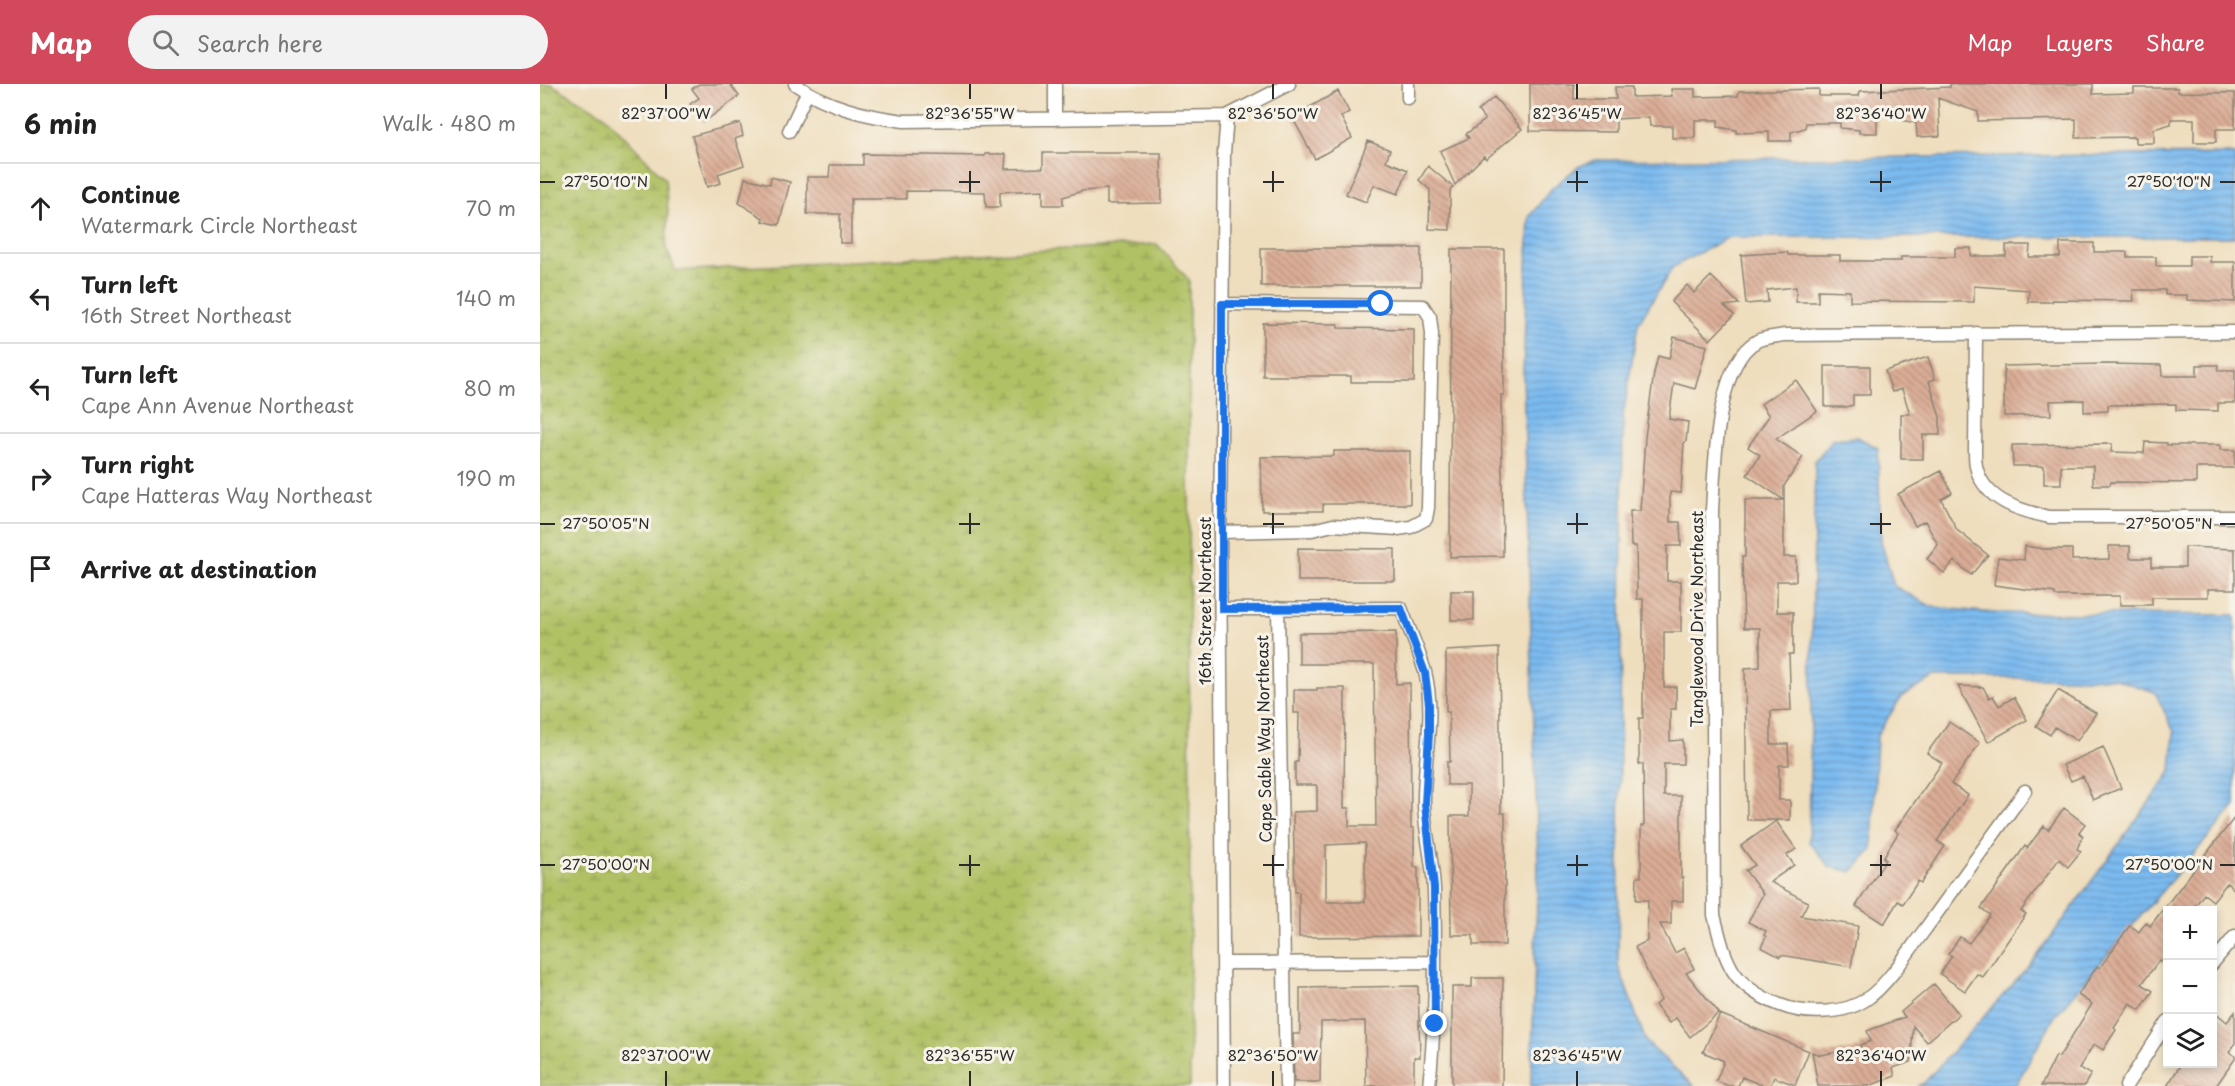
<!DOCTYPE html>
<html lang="en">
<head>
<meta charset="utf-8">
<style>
	:root { --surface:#fff; --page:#f2f2f2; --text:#222; --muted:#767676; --line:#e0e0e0; --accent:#d1495b }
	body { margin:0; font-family:"Playpen Sans",sans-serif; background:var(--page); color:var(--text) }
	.controls { position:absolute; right:18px; bottom:18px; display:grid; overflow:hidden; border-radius:0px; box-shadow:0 3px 9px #0003 }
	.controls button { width:54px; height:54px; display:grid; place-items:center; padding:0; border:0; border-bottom:2px solid var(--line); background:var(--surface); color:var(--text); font:30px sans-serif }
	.stop { position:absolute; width:18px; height:18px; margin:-14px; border:4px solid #1a73e8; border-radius:50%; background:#fff }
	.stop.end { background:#1a73e8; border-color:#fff; box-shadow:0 2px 6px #0008 }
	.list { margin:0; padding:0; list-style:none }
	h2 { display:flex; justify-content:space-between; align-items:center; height:78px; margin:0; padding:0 24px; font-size:26px }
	h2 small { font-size:20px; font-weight:400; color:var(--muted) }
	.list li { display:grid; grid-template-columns:39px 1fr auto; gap:18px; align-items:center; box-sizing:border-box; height:90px; padding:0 24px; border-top:2px solid var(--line) }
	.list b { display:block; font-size:22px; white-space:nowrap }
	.list p { margin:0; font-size:20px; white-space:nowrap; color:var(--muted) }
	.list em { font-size:20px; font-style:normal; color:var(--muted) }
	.icon { flex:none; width:33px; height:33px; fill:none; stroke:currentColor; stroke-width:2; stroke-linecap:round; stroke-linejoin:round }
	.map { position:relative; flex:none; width:1695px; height:1002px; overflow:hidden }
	header { display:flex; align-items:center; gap:36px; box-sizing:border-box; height:84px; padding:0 30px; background:var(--accent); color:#fff }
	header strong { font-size:28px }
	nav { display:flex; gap:33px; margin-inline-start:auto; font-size:21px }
	.search { width:420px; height:54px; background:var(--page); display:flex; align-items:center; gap:15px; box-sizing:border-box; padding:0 21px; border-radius:33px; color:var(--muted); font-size:22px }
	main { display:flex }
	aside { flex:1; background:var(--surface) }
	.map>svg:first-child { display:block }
	.wetland { fill:url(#wetland-marsh); stroke:#6e7648; stroke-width:1.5 }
	.water { fill:url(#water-rules); stroke:#54738e; stroke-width:1.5 }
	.building { fill:url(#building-back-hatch); fill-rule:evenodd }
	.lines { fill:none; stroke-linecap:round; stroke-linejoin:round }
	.minor-casing { stroke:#8d8474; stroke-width:15 }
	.minor { stroke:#fff; stroke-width:12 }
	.route { stroke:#1a73e8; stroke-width:8 }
	.ticks { fill:none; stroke:#2b2b2b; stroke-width:2 }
	.labels { text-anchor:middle; stroke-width:6; stroke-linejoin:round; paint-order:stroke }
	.street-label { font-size:16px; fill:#2b2b2b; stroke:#f7f3e8 }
	.ticks-label { font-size:15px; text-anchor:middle; fill:#2b2b2b; stroke:#f7f3e8; stroke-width:6; stroke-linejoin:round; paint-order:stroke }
</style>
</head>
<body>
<header>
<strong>Map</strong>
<div class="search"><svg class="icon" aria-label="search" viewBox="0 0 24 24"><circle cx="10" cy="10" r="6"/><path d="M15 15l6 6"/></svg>Search here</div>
<nav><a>Map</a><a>Layers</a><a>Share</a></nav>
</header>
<main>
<aside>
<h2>6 min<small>Walk · 480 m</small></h2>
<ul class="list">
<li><svg class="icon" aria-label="ahead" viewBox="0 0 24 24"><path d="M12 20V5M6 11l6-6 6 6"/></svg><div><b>Continue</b><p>Watermark Circle Northeast</p></div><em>70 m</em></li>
<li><svg class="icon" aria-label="left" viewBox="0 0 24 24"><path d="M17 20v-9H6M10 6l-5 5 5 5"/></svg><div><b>Turn left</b><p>16th Street Northeast</p></div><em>140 m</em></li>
<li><svg class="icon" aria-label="left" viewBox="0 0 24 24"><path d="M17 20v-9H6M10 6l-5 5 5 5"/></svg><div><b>Turn left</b><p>Cape Ann Avenue Northeast</p></div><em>80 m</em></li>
<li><svg class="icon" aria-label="right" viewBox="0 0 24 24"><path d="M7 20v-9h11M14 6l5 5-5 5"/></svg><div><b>Turn right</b><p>Cape Hatteras Way Northeast</p></div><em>190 m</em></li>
<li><svg class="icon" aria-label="arrive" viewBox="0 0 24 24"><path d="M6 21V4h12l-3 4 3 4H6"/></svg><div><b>Arrive at destination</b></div></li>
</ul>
</aside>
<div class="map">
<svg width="1695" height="1002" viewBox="0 0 1695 1002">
	<defs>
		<pattern id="wetland-marsh" width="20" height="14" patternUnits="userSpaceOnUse" patternTransform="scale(1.5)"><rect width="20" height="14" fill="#b0c165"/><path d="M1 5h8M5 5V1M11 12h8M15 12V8" fill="none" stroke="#8f9d53"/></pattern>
		<pattern id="water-rules" width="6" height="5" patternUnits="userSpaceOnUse" patternTransform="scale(1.5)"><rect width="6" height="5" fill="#7cbbf0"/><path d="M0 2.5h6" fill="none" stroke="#6698c3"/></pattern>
		<pattern id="building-back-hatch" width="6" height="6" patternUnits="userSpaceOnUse" patternTransform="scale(1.5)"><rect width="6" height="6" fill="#dbad96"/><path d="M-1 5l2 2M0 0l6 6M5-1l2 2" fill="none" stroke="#b28d7b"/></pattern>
	</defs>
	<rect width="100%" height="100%" fill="#f7f3e8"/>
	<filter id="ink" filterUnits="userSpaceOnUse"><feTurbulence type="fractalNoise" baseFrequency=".0167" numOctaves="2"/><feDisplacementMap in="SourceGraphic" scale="12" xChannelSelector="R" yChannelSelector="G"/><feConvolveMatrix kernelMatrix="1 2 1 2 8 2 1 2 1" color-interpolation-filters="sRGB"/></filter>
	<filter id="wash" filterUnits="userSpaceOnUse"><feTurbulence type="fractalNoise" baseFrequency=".008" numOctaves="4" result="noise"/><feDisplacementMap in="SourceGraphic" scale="24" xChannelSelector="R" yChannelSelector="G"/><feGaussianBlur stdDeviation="1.35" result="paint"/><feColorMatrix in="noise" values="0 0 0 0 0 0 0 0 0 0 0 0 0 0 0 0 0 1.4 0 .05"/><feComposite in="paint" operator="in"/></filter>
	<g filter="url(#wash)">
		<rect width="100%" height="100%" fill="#efdebe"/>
		<path class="wetland" d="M0,0h11l53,31 61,64 3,32 -2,37 10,23 481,-27 32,36 1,806h-650z"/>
		<path class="water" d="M1695,70v83h-506l-56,30 -35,57 -15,92 -5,549 28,77 48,44h-163l7,-224 -15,-487 6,-158 23,-29 26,-21 17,-7z
			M1317,353l21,11 3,93 13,45 38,21 62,6 241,2v191l-180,210 -40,70h-98l7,-3 108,-120 139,-191 3,-40 -19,-40 -43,-14h-177l-33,18 -25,39 -5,115 -20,22 -22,-5 -21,-25 6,-381 18,-22z"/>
		<g id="blocks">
			<path class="building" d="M159,0h31l9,12 -35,26 -14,-18 9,-6 -7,-9z
				M990,0h44v15h42l-1,-12h17v10l40,-1 -1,-7h24v8l43,-1 1,-5 80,-2v7h40l1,-5 90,-4v-3h143v10l41,-1v-5h44v4l57,1v36h-19v13h-22v-23h-23v5l-17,5v14h-19v-6l-59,1v-19l-98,2v-9l-40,-14 2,38 -23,1 -1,-14 -15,-3 -1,-5 -23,1v17h-18v-3l-19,-2v-5h-34l-1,5 -14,4v9h-22v-9l-33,1v-3l-18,-3v-7h-23v18h-23v-12h-22l-1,-9 -33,2v13l-86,-1z
				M798,7l11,21 -8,5 11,21 -37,21 -23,-42z
				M954,13l28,32 -36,30 -2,-3 -29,29 -15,-34 29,-13 -3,-4 19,-14 -7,-9z
				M200,39l3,13 -8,3 9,26 -26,9 3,9 -14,4 -15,-51z
				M828,57l22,9 -4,11 22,9 -10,24 -24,-9 -8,17 -20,-8z
				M503,69h118l1,50 -55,1v-15l-25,2 -19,6v8h-20v-15l-43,2v15h-14l-1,-15 -79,-1v8h-55v44h-11v-29h-33v-37h22l1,-12h33v-11l122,2v-2h21l-1,15 38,-1z
				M888,82l25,21 -3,3v40l-21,-1 1,-39 -11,-10z
				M231,93l19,5 -11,43 -17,-4 1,-3 -24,-15 6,-25 25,6z
				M1520,159h34v9h33v5h29v9h33v-10h21v6h25v40l-48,-2v-5h-22v-5h-32l1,11 -82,-1v2h-24l1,-12 -55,-4v16l-124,-1v-10l-32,-1v12h-22v-15l-29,3 1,12 -22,2 -5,-49 46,-3 1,3h52v6h61v-4h54v-9h16v8h35v-11h24l-1,12h31z
				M721,164h160v38h-160z
				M911,165h53v146h-3l2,161 -53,1z
				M1171,192l28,28 -15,2 10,9 -24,25 -39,-38 16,-17 7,8z
				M723,239l75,1v4l76,1v53h-63v-6h-88z
				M1134,253l33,9 -12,43 -21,-6 -5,36 19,3 -2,20h-2l-3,51 -11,-1v30h10l1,24h-14v35h14v51h-17v55h12v22h-6v32l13,-1v24h-19v32h17v82h2v23h-12v23h-11l15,29 9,-5 10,21 -8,4 33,40 -29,24 -14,-19 -7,5 -14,-18 6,-5 -26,-53 12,-6 1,-41h-12l1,-23h4v-51h3l-1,-62h-4v-46h4v-119h-6l-1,-53h-5l-1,-35h10l5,-74 9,-64 4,-17 11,3z
				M1388,273l7,22 -6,2 11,36v18h-17v24h-22v-45h9l-8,-25 -10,3 -7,-21z
				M1566,280l55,1 1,11h35v-11h21v5h17v33h-17v8l-42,-1v-6l-68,1v6l-24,1v-12l-34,1 1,14 -47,1v-50z
				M1285,282h45v29h-17v10l-7,2h-21z
				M1256,296l21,31 -41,28 27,18 -19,29v14l-37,-25 13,-20 -12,-8 21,-31 -8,-12z
				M1605,358l22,1v2h53v5h15v18h-39v15l-85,-1 -1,3h-17v-19h-32v18h-17v-18h-31l-1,-21 100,-1 -1,8 33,1z
				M794,367h76v53h-87v7h-61l-1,-54 73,-1z
				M1401,387l11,22 -11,6 16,31 31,25 -17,20 -17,-14 -10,12 -17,-14 11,-14 -13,-24 -10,5 -17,-32z
				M1205,416h39v57h12v24h-19v31h16v42h-4l2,56 -20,1v33h17l1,21h-10v35h11v20h-43l-2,-152 15,-1v-39h-16l-2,-71h3z
				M1485,462l19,3h28v11l37,-1v-13h21v12h21v9h34v-20l50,2v40h-27v8h-56v8h-32v-9h-65v-3l-61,-8 4,-28 26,3z
				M758,464l97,1v32h-97z
				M911,507h23v29h-23z
				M856,548v52l14,-1 1,145h3v39h4v69l-119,1v-45h-4l-2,-80 24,-1v-24l-1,-2h-21v-23h3l1,-49h-5v-23h23v-2h28l-1,120h5v18h27l-2,-162h-75v-31zM825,759v59h-39v-57z
				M959,564l2,165h4v132h-32v-10h-22l-1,-119h19v-31h-22v-23h3l-1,-50h-3v-61z
				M1418,602l25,1 6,11 4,-2 6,10 15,-9 13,23 -39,22z
				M1518,606l38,23 -19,28 -22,-14 -5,8 -14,-9z
				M1409,638l31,21 -29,41 17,11 -31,46 8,5 -24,37 -3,-2 -15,23 -5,-3 -14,23 -28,-18 30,-46 -3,-2 15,-25 -3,-3 47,-67 -15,-10z
				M1563,663l18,41 -28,12 -10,-24 -12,5 -8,-16z
				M1524,724l21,16 -6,8 4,4 -6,13 4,2 -13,16 -9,-8 -38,52 5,3 -43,63 -6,-3 -12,17 -25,-17 12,-18 -4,-2 12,-17 9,6 21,-28 -9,-7 11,-15 33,-47 2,2 17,-22 4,4z
				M1695,733v73l-8,-7 -14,18 -9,-7 -12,16h-24v56l-9,-6 -17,24 11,7 -13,19 -10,-7 -16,25 2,2 -13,20 -9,-6 -15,24 12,6 -7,12h-43l15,-30 3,1 33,-53 -14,-9 19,-29 3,2 30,-43 9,7 7,-10 4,4z
				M1236,737l20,28 -9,6 7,10 -24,17 38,20 -7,14 57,10 -7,41 -70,-12 -1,2 -19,-10 5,-10 -2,-2 2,-4 -18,-9 15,-28 -18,-24h2l8,-5 -14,-19z
				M932,894h31l-1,108h-50v-99h20z
				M1394,900l25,30 -32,28 -14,-16 -2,36 -18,6 2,8 -26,10h-51l-6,-34 8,3 41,-7 -1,-3 11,-4 -4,-10 38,-14 -4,-5z
				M878,902l2,71h-6v29h-48l-1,-65 -44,1 -1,60h-26l-1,-48h7v-46z
				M1695,928v31l-6,9 6,4v3l-19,27h-49l14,-22h31v-44l5,-6 10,8z
				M1180,930l89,37 -14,34 -21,-8 -4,9h-6l-22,-9 -4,9h-9l-13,-5 8,-20 -21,-9z"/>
		</g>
	</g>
	<g filter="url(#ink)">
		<use href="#blocks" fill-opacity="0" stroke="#8d8474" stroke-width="1.5"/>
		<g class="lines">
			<defs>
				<path id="minor" d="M255,0c32,23 70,32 109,37l323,-5 62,-32
					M868,0v14
					M515,35v-35
					M249,47l18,-38
					M1436,249l-1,118c0,6 0,13 2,19 9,31 44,41 72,47h186
					M680,448l92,-2 21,-5 65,4 13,-2 15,-8 2,-11 4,-174 -2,-17 -7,-11 -201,-2
					M738,524l8,478
					M682,525l179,-1c8,21 18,43 24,64 11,44 -2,88 -1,132 1,29 9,57 10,86 2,66 2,131 -5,196
					M1485,707c-33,45 -66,91 -99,137 -16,21 -37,55 -58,70 -23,17 -63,17 -88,7 -49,-19 -54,-42 -66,-90l-2,-405c3,-44 3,-146 45,-169 7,-4 19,-4 27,-6l451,-3
					M684,879l210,-1
					M1672,880l23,-28
					M684,1002l-4,-554 4,-379 3,-37
					M1586,1002l42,-65"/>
			</defs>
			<use href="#minor" class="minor-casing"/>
			<use href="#minor" class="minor"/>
		</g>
	</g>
	<g class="lines" filter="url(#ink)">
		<path class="route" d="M841,220h-159v305l179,-1 24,65 4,31v29l-4,71 9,84 1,136"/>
	</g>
	<path class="ticks" d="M126,0v15M430,0v15M733,0v15M1037,0v15M1341,0v15M430,87v21M733,87v21M1037,87v21M1341,87v21M0,98h15M419,98h21M723,98h21M1027,98h21M1330,98h21M1680,98h15M430,429v21M733,429v21M1037,429v21M1341,429v21M0,440h15M419,440h21M723,440h21M1027,440h21M1330,440h21M1680,440h15M430,771v21M733,771v21M1037,771v21M1341,771v21M0,781h15M419,781h21M723,781h21M1027,781h21M1330,781h21M1680,781h15M126,987v15M430,987v15M733,987v15M1037,987v15M1341,987v15"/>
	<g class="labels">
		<g class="street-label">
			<text transform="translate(665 517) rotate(-90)" y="6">16th Street Northeast</text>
			<text transform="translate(1157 535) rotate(-90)" y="6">Tanglewood Drive Northeast</text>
			<text transform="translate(724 655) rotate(-91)" y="6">Cape Sable Way Northeast</text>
		</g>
	</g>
	<g class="ticks-label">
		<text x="126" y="35">82°37'00"W</text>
		<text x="430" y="35">82°36'55"W</text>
		<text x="733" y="35">82°36'50"W</text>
		<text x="1037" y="35">82°36'45"W</text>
		<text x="1341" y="35">82°36'40"W</text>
		<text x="66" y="103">27°50'10"N</text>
		<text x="1629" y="103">27°50'10"N</text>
		<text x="66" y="445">27°50'05"N</text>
		<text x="1629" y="445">27°50'05"N</text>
		<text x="66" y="786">27°50'00"N</text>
		<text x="1629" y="786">27°50'00"N</text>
		<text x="126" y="977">82°37'00"W</text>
		<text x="430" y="977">82°36'55"W</text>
		<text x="733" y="977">82°36'50"W</text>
		<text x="1037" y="977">82°36'45"W</text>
		<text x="1341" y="977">82°36'40"W</text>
	</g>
</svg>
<div class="controls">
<button>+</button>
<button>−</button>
<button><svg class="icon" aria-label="layers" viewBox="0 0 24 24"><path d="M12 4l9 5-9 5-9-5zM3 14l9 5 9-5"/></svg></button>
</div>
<div class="stop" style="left:841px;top:220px"></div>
<div class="stop end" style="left:895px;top:940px"></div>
</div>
</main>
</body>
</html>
